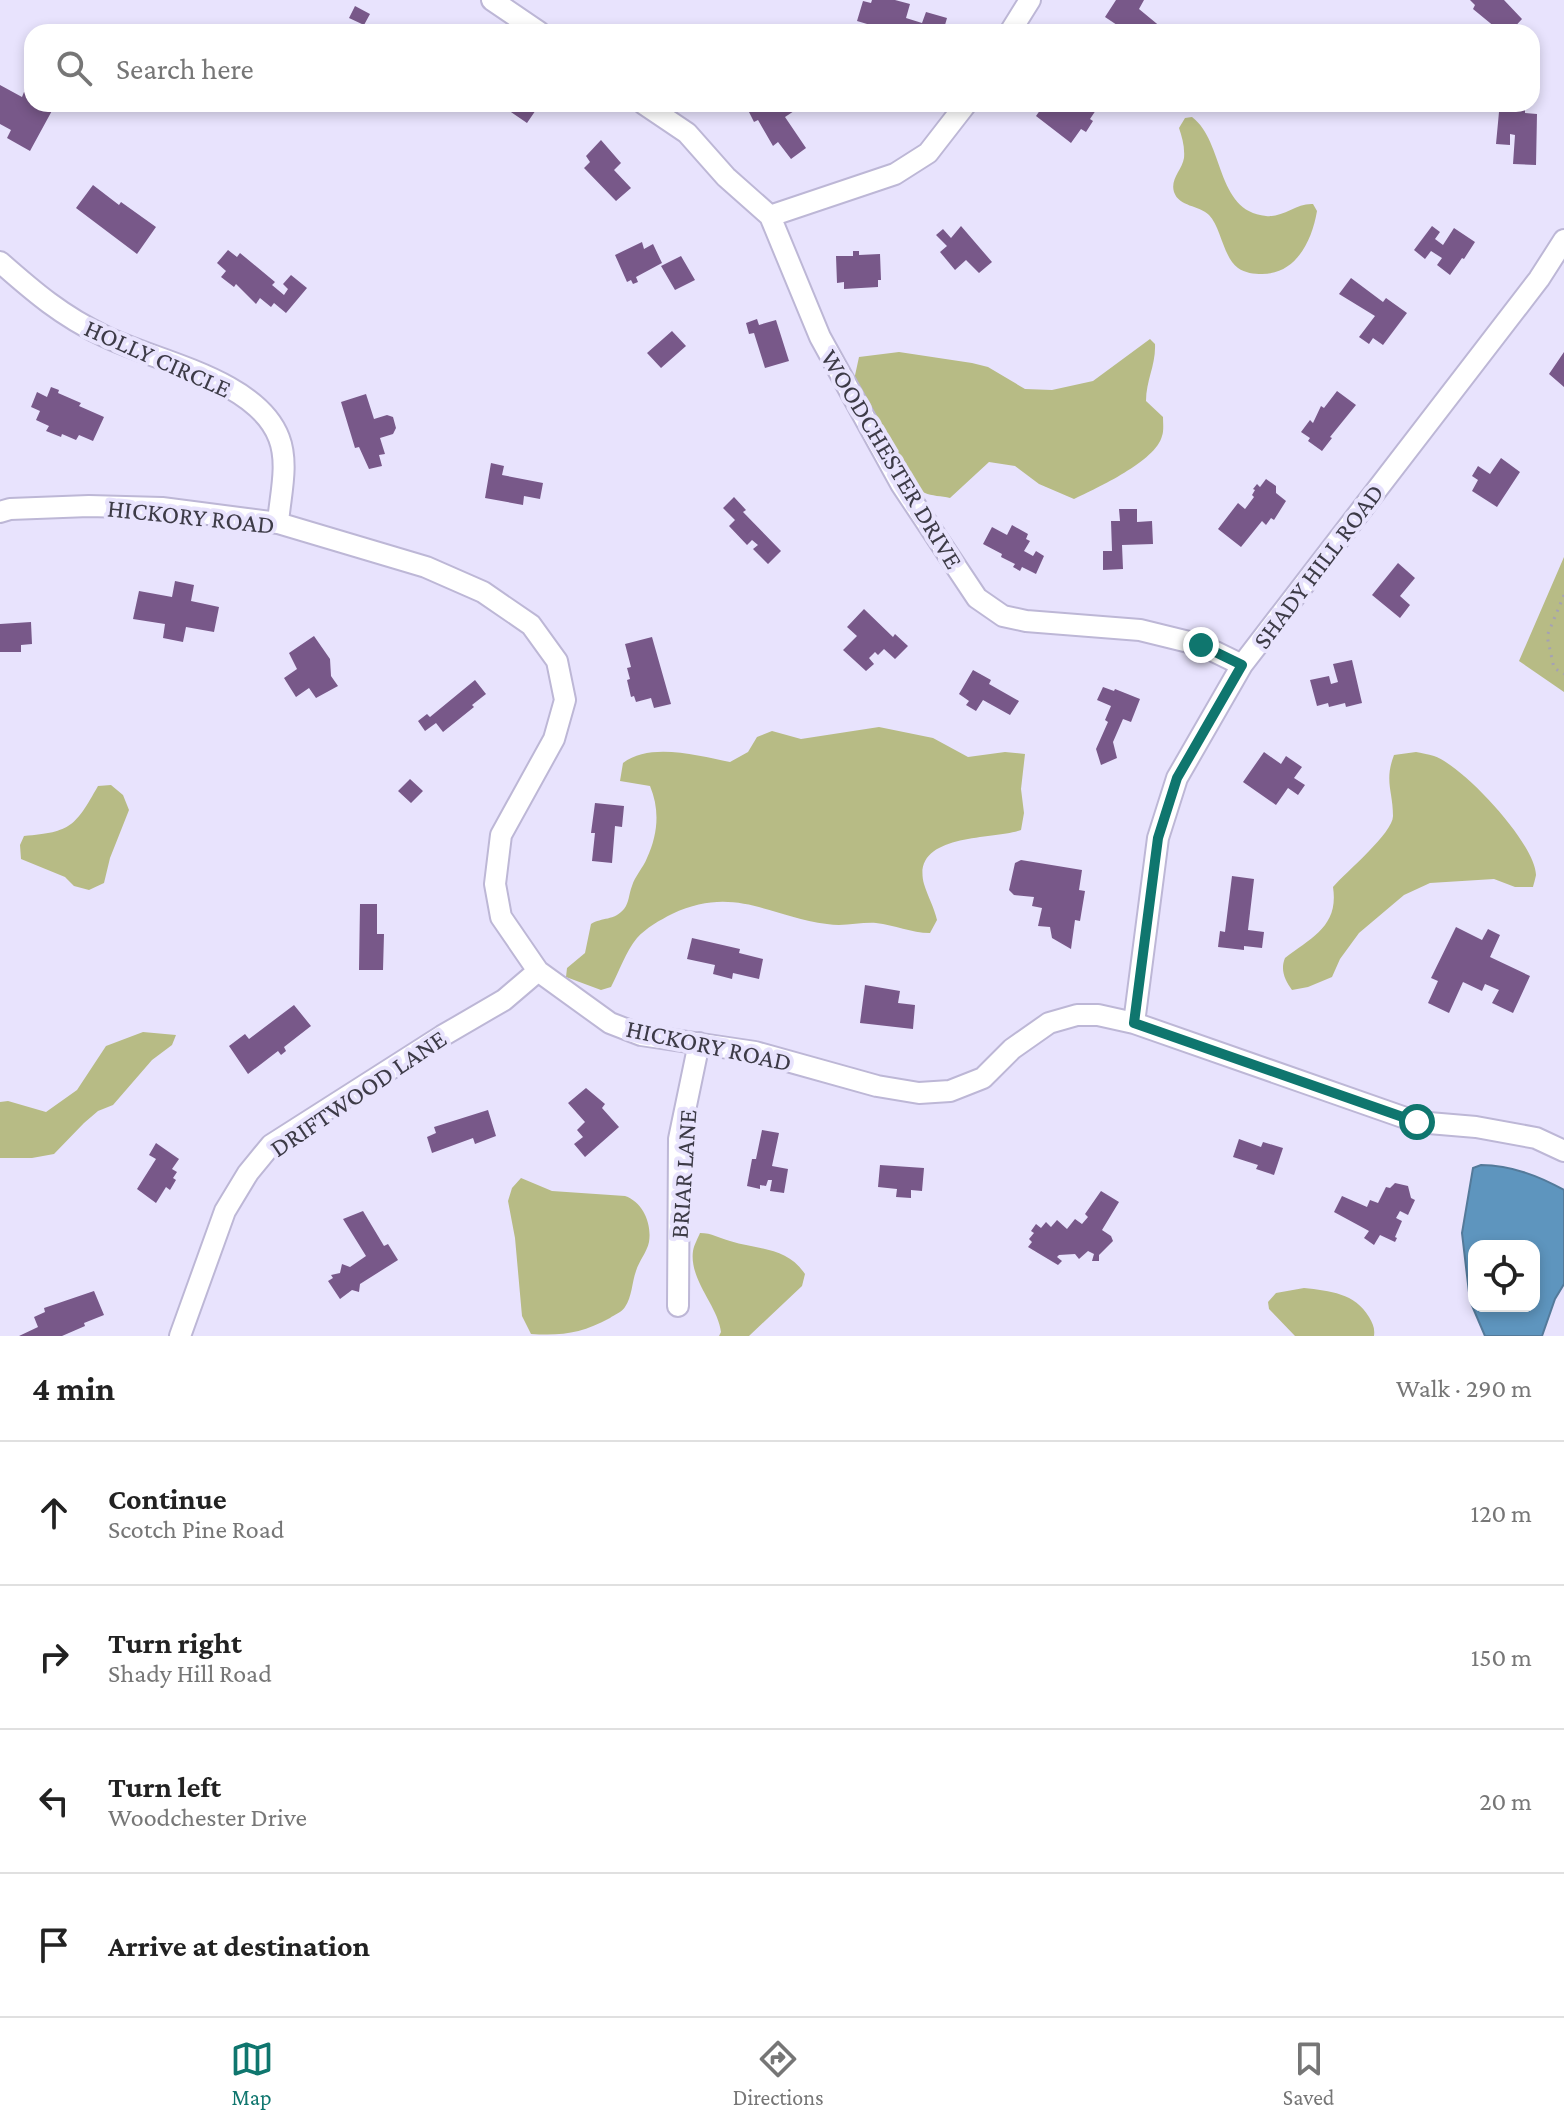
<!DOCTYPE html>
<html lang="en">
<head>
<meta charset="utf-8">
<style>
	:root { --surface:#fff; --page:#f6f6f6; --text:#222; --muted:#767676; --line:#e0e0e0; --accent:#0f766e }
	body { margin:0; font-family:"Crimson Pro",serif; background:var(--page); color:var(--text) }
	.controls { position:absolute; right:24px; bottom:24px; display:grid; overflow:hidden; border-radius:16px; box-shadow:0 4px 12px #0003 }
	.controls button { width:72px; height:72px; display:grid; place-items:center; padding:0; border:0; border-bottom:2px solid var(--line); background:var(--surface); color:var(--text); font:40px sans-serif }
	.stop { position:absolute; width:24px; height:24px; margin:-18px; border:6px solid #0f766e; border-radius:50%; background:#fff }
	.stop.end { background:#0f766e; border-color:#fff; box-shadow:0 2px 8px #0008 }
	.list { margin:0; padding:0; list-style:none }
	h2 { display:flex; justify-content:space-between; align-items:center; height:104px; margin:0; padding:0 32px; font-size:34px }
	h2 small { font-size:26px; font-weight:400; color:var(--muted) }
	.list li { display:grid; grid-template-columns:52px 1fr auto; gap:24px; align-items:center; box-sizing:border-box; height:144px; padding:0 32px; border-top:2px solid var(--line) }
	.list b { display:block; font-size:30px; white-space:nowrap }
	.list p { margin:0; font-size:26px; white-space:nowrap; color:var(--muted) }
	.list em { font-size:26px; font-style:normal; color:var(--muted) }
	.icon { flex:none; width:44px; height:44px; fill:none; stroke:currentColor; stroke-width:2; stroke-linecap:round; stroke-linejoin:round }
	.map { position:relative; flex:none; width:1564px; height:1336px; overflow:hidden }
	.search { position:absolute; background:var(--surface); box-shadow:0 4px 12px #0003; left:24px; right:24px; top:24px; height:88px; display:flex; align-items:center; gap:20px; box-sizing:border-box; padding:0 28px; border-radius:24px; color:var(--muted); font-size:30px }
	.sheet { height:680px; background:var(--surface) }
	nav { display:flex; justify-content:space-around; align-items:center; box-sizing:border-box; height:112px; border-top:2px solid var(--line); background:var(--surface); font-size:22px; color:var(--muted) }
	nav a { display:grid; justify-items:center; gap:4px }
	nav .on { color:var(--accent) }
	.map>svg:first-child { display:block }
	.green { fill:#b7bb85 }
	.water { fill:#5e95be; stroke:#547a9a; stroke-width:2; fill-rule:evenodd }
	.building { fill:#785889 }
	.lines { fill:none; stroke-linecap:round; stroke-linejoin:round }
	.street-casing { stroke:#bdb7d6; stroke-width:24 }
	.path { stroke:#a5a1b5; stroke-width:3; stroke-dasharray:2 6; stroke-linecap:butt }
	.street { stroke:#fff; stroke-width:20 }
	.route { stroke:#0f766e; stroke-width:10 }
	.labels { text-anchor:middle; stroke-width:8; stroke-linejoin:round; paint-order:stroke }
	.street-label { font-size:26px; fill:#3d3b47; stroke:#e8e3fd }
</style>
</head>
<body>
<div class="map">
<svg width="1564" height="1336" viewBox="0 0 1564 1336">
	<rect width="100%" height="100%" fill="#e8e3fd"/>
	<path class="green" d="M1192,117c33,25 23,94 74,99 17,2 30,-13 47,-12l4,7c-5,30 -21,63 -55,63 -8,0 -17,-1 -24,-6 -15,-11 -17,-41 -29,-53 -10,-10 -30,-8 -35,-23 -4,-13 8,-22 10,-34 1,-11 -2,-21 -5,-30l6,-10z
		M1150,339l5,5c1,21 -9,36 -9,57l17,16c0,5 1,14 -1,19 -6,25 -65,52 -88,63l-35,-15 -24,-18 -26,-4 -39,36c-8,-2 -19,-2 -25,-5 -23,-12 -58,-89 -71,-113l5,-23 40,-5 73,11 16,4 37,22 27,1 41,-9z
		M1564,557v135l-45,-31z
		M879,727l54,11 35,19 37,-5 20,2 -4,35 3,24 -3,17c-26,10 -111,2 -97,54 4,13 10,23 13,36l-7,13c-19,0 -35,-8 -54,-10 -16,-1 -32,4 -49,1 -59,-8 -93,-39 -155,-10 -12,6 -26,14 -35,24 -11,13 -18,34 -26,49l-10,3 -35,-13 1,-9 18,-15 6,-29c11,-7 23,-3 33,-15 5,-6 5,-16 8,-23 3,-10 11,-18 15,-28 11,-24 13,-48 3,-72l-30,-5 3,-18c28,-21 75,-7 107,-1l18,-10 9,-15 15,-6 29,8z
		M1416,752c5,1 12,2 18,4 29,10 101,87 102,119 0,1 -3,12 -3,12h-18l-21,-8 -64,4 -26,12 -45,38 -19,26 -8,18 -24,10 -16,3c-7,-10 -12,-20 -7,-32 27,-21 54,-32 48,-71 13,-15 60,-54 60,-71 0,-25 -9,-35 1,-61z
		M111,785l12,10 6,15 -19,48 -6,25 -15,7 -15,-4 -9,-9 -44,-18 -1,-14 4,-9c48,-4 51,-10 74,-50z
		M143,1032l33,3 -4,10 -20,15 -39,45 -15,6 -14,12 -30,31 -22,4h-32v-56l8,-1 38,11 31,-22 29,-44z
		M521,1178l31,13 73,5c18,6 27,28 24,46 -2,10 -10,19 -13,29 -4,11 -4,26 -11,36 -3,5 -11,8 -15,11 -28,15 -47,18 -79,16l-9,-18 -7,-78 -7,-37 4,-13z
		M700,1233c12,0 19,5 30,8 29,9 57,6 75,33l-3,12 -53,50h-30l2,-4c-3,-26 -32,-52 -28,-81 1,-6 5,-13 7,-18z
		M1304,1288c26,3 51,5 65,29 4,7 6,11 5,19h-79l-26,-27 -1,-7 8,-9z"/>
	<path class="water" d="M1481,1165c29,0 58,11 83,25v94l-9,15 -13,37h-57l-15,-35 -8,-68 11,-65zM1474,1246h60v60h-60z"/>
	<path class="building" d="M872,0h23l15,4 -4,14 16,5 4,-11 21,6 -4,14h-49l-37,-11 6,-20 8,2z
		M1116,0h28l-5,9 23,19 -3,4h-25l-9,-6 -2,3 -18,-12z
		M1470,0h34l18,19 -12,13h-9l-28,-23 2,-4z
		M355,6l15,8 -6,11 -15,-7z
		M0,85l22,12 2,-5 8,4v8h15l7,3 -24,44 -23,-13 4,-8 -11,-6z
		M499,104h41l-13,19z
		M745,104h46l3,7 -9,6 21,31 -15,11 -13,-17 -5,4 -15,-26 -4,2z
		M1050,104h50l-10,15 3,2 -7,11 -5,-3 -10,14 -35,-27 7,-10 3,2z
		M1510,104l15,1v8l12,1 -1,51 -23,-1 2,-29 -5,-1v11l-14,-1 3,-32h10z
		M601,140l20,23 -7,7 17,18 -15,13 -32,-33 6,-6 -4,-6z
		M93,185l26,20 2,-3 35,25 -19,27 -61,-46z
		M961,226l31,36 -13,11 -13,-13 -11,10 -15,-18 7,-6 -11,-11 7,-6 8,9z
		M1432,226l8,6 -5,7 8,6 11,-17 21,14 -11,17 -2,-1 -12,17 -13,-10 5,-7 -11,-7 -6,8 -11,-9z
		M642,242l2,7 9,-5 9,19 -26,14 2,5 -5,2 -2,-4 -4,2 -12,-27z
		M228,250l9,7 3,-4 35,29 -3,3 12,10 4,-6 -5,-5 8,-9 16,13 -21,25 -12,-10 -3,4 -11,-9 -4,6 -20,-20 -2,3 -13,-10 5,-6 -9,-8z
		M853,251h6v4l21,-1 1,26h-3v7l-34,2v-7l-7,1 -1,-27h17z
		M681,256l14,24 -20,10 -14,-24z
		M1351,278l32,24 3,-4 21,15 -24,32 -10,-7 -4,6 -10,-7 16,-21 -36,-22z
		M757,319l2,6 17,-5 13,41 -24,7 -11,-35 -5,1 -3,-11z
		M672,331l14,15 -25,22 -14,-15z
		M1564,352v35l-15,-13z
		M51,387l8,3 -1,3 23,10 -2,3 25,11 -11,24 -14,-6 -3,5 -14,-6 -1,3 -15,-6 3,-5 -13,-6 4,-9 -9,-4 6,-15 10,5z
		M1337,391l19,14 -26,32 2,1 -10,13 -14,-10 2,-3 -9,-6 9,-12 3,3 8,-17 3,2z
		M366,394l8,25 13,-4 6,2 3,11 -3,6 -13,4 5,16 -6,1 3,11 -13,3 -10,-22 -4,1 -14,-46z
		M1501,458l19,14 -23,35 -25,-16 6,-11 -6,-4 6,-10 12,8z
		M491,463l13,3 -2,9 41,8 -3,16 -16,-3 -1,9 -38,-7z
		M1266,479l10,7v7l10,8 -12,19 -3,-2 -5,7 -4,-4 -21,26 -23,-18 20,-26 7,6 9,-12 -2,-2 3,-5 -2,-1 4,-5 3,3z
		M734,497l12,13 -3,2 38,39 -13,13 -15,-15 5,-4 -6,-5 -5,5 -18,-19 6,-6 -12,-12z
		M1119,509h18v13l15,-1 1,23 -31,1 1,24 -20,1v-19h9l-1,-30h9z
		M1012,525l16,9 -2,5 4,2 -6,10 9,5 3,-5 8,5 -8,18 -14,-7 -2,4 -7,-4 2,-3 -14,-7 1,-3 -19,-10 9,-17 15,8z
		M1398,563l17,15 -15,18 10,9 -10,13 -28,-23z
		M175,581l19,4 -3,16 28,6 -5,25 -28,-5 -3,15 -20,-4 2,-14 -32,-5 6,-28 33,6z
		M864,609l29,28 2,-3 13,12 -13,13 -11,-10 -6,6 -3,-3 -6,6 5,6 -8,7 -23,-21 14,-14 -10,-9z
		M31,622l1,22 -11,1v7h-21v-28z
		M314,636l16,23 1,17 7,10 -22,12 -7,-10 -13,9 -12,-19 13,-9 -8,-16z
		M652,637l19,67 -17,4 -3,-10 -15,4 -2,-6 -3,1 -4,-17 3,-1 -3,-11 4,-1 -6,-23z
		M1352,660l10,43 -16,4 -1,-4 -16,4 -1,-4 -11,3 -7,-26 19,-4 2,8 7,-2 -5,-18z
		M973,670l18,10 -2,4 30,17 -9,14 -27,-15 -7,11 -10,-6 3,-4 -10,-7z
		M475,680l11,14 -14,11 2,2 -31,25 -7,-9 -11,8 -7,-10 9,-7 3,3z
		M1103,687l11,4 1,-2 25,10 -9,23 -8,-3 -10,23 4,16 -16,7 -5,-16 12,-27 -3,-2 6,-14 -14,-6z
		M1264,752l17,12 5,-8 16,11 -8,11 11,7 -7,10 -10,-7 -12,17 -33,-23z
		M410,779l13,12 -12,12 -13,-12z
		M595,803l29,3 -2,21 -7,-1 -3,37 -20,-2 3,-28h-4z
		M1021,860l61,10 -3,20 6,1 -5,30 -5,-1 -4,29 -19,-11 -2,-11 -12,-1 4,-18 -10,-2 2,-9 -20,-2 -5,-5 6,-27z
		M1232,876l22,3 -6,51 16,2 -2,16 -18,-2v4l-26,-3 2,-16 5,1z
		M360,904h17v30h7l-1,36h-24z
		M1456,927l26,13 6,-11 12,6 -10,22 40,19 -17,37 -21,-10 7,-13 -14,-6 -3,7 -19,-9 -14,31 -21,-10 10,-22 -7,-3z
		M692,938l48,11 -1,4 24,6 -4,20 -26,-6 -1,6 -19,-5 2,-9 -28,-6z
		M865,985l35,6 -2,12 17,2 -2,24 -53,-6z
		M294,1005l17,21 -27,21 2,4 -5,4 -3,-4 -30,23 -19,-28 16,-12 4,5z
		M586,1088l19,16 -3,4 17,19 -34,30 -11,-13 9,-7 -6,-7 8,-8 -17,-19z
		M488,1110l8,26 -21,8 -2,-6 -41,15 -5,-16 9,-4 -2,-6z
		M762,1130l17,3 -7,33 16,3 -4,24 -14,-2 2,-11h-4l-2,6 -6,-1v4l-13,-3 5,-27h4z
		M1239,1139l22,8 2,-5 20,6 -9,27 -18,-6 2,-4 -25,-8z
		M156,1143l23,16 -7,10 5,3 -4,6 3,2 -6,10 -4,-3 -10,16 -19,-14 19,-30 -7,-4z
		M880,1165l44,3 -2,23 -11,-1v8l-15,-1 1,-8 -19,-2z
		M1395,1183l13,3 3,12 4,2 -7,15 -8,-4 -4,7 6,3 -7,16 2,1 -2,4 -15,-7 -6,10 -10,-7 5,-7 -35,-19 8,-16 25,11 3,-7 8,3 8,-16 4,1z
		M1101,1191l18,11 -17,28 9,6 2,5 -14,14v6h-7l2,-7 -6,-3 -9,8 -4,-5 -16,1 -2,2 5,4 -4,4 -30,-18 4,-5 -3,-3 5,-6 -3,-2 5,-7 5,4 5,-6 5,5 6,-7 10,9 8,-10 7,5 6,-7 -3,-3z
		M363,1211l21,35 4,-2 10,16 -38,24 -1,8 -7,-2 -12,9 -12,-18 5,-3 -2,-3 9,-2 2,-9 8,3 16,-11 -23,-37z
		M94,1291l10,24 -20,8 1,3 -23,10h-43l19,-9 -4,-10 11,-5 -1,-4z"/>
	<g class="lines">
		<defs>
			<path id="street" d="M492,0l47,32
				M1010,32l20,-32
				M644,104l43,29 39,44 44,39 50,121 81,147 76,114 26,18 23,5 114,9 61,15 41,20
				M770,216l125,-42 33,-21 38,-49
				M0,262c34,30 62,54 104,74 50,25 153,43 175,102 10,26 1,58 -1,85
				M0,512l10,-3 79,-3 73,2 116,15 148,44 57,25 48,33 26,36 8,39 -11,39 -53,96 -6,49 6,33 37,54 72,52 31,12 114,17 122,34 42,7 31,-2 33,-13 29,-29 37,-26 28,-8h21l36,8 283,99 59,5 60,11 28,13
				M1134,1023l24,-185 19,-60 65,-113 297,-386 25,-39
				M678,1306l1,-167 20,-96
				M180,1336l45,-125 23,-38 23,-28 171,-109 62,-36 34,-29"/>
		</defs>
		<use href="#street" class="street-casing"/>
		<path class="path" d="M1564,595l-17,41 7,32 10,6"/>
		<use href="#street" class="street"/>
	</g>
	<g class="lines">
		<path class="route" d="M1201,645l41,20 -65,113 -19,60 -24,185 283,99"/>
	</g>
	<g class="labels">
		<g class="street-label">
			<text transform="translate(158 358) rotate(24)" y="9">HOLLY CIRCLE</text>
			<text transform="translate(892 459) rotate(59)" y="9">WOODCHESTER DRIVE</text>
			<text transform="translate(191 516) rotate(6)" y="9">HICKORY ROAD</text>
			<text transform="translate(1318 566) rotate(-53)" y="9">SHADY HILL ROAD</text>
			<text transform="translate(709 1045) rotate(12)" y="9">HICKORY ROAD</text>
			<text transform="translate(358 1093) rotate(-34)" y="9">DRIFTWOOD LANE</text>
			<text transform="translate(683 1174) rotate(-86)" y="9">BRIAR LANE</text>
		</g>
	</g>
</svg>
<div class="controls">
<button><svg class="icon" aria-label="locate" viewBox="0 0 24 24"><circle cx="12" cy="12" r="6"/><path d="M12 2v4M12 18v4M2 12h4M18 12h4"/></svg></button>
</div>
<div class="stop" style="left:1417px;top:1122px"></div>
<div class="stop end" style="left:1201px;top:645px"></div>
<div class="search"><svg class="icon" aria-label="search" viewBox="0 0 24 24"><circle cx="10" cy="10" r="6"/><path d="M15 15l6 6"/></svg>Search here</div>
</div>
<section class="sheet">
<h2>4 min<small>Walk · 290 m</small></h2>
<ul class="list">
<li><svg class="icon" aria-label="ahead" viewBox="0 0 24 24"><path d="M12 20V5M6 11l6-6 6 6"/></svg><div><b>Continue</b><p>Scotch Pine Road</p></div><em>120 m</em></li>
<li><svg class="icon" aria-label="right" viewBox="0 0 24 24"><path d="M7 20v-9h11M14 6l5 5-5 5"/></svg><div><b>Turn right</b><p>Shady Hill Road</p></div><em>150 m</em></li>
<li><svg class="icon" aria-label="left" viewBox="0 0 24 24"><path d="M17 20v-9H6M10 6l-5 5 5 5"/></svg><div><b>Turn left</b><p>Woodchester Drive</p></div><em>20 m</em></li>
<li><svg class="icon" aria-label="arrive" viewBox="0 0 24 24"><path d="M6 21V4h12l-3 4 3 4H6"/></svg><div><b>Arrive at destination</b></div></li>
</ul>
</section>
<nav>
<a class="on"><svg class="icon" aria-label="map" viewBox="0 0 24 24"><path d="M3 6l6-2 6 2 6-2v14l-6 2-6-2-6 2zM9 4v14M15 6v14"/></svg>Map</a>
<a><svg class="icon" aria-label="directions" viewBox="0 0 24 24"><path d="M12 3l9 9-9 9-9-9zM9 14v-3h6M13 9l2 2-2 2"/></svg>Directions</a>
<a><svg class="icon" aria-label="saved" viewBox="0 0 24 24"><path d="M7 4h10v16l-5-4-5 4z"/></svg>Saved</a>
</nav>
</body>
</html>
